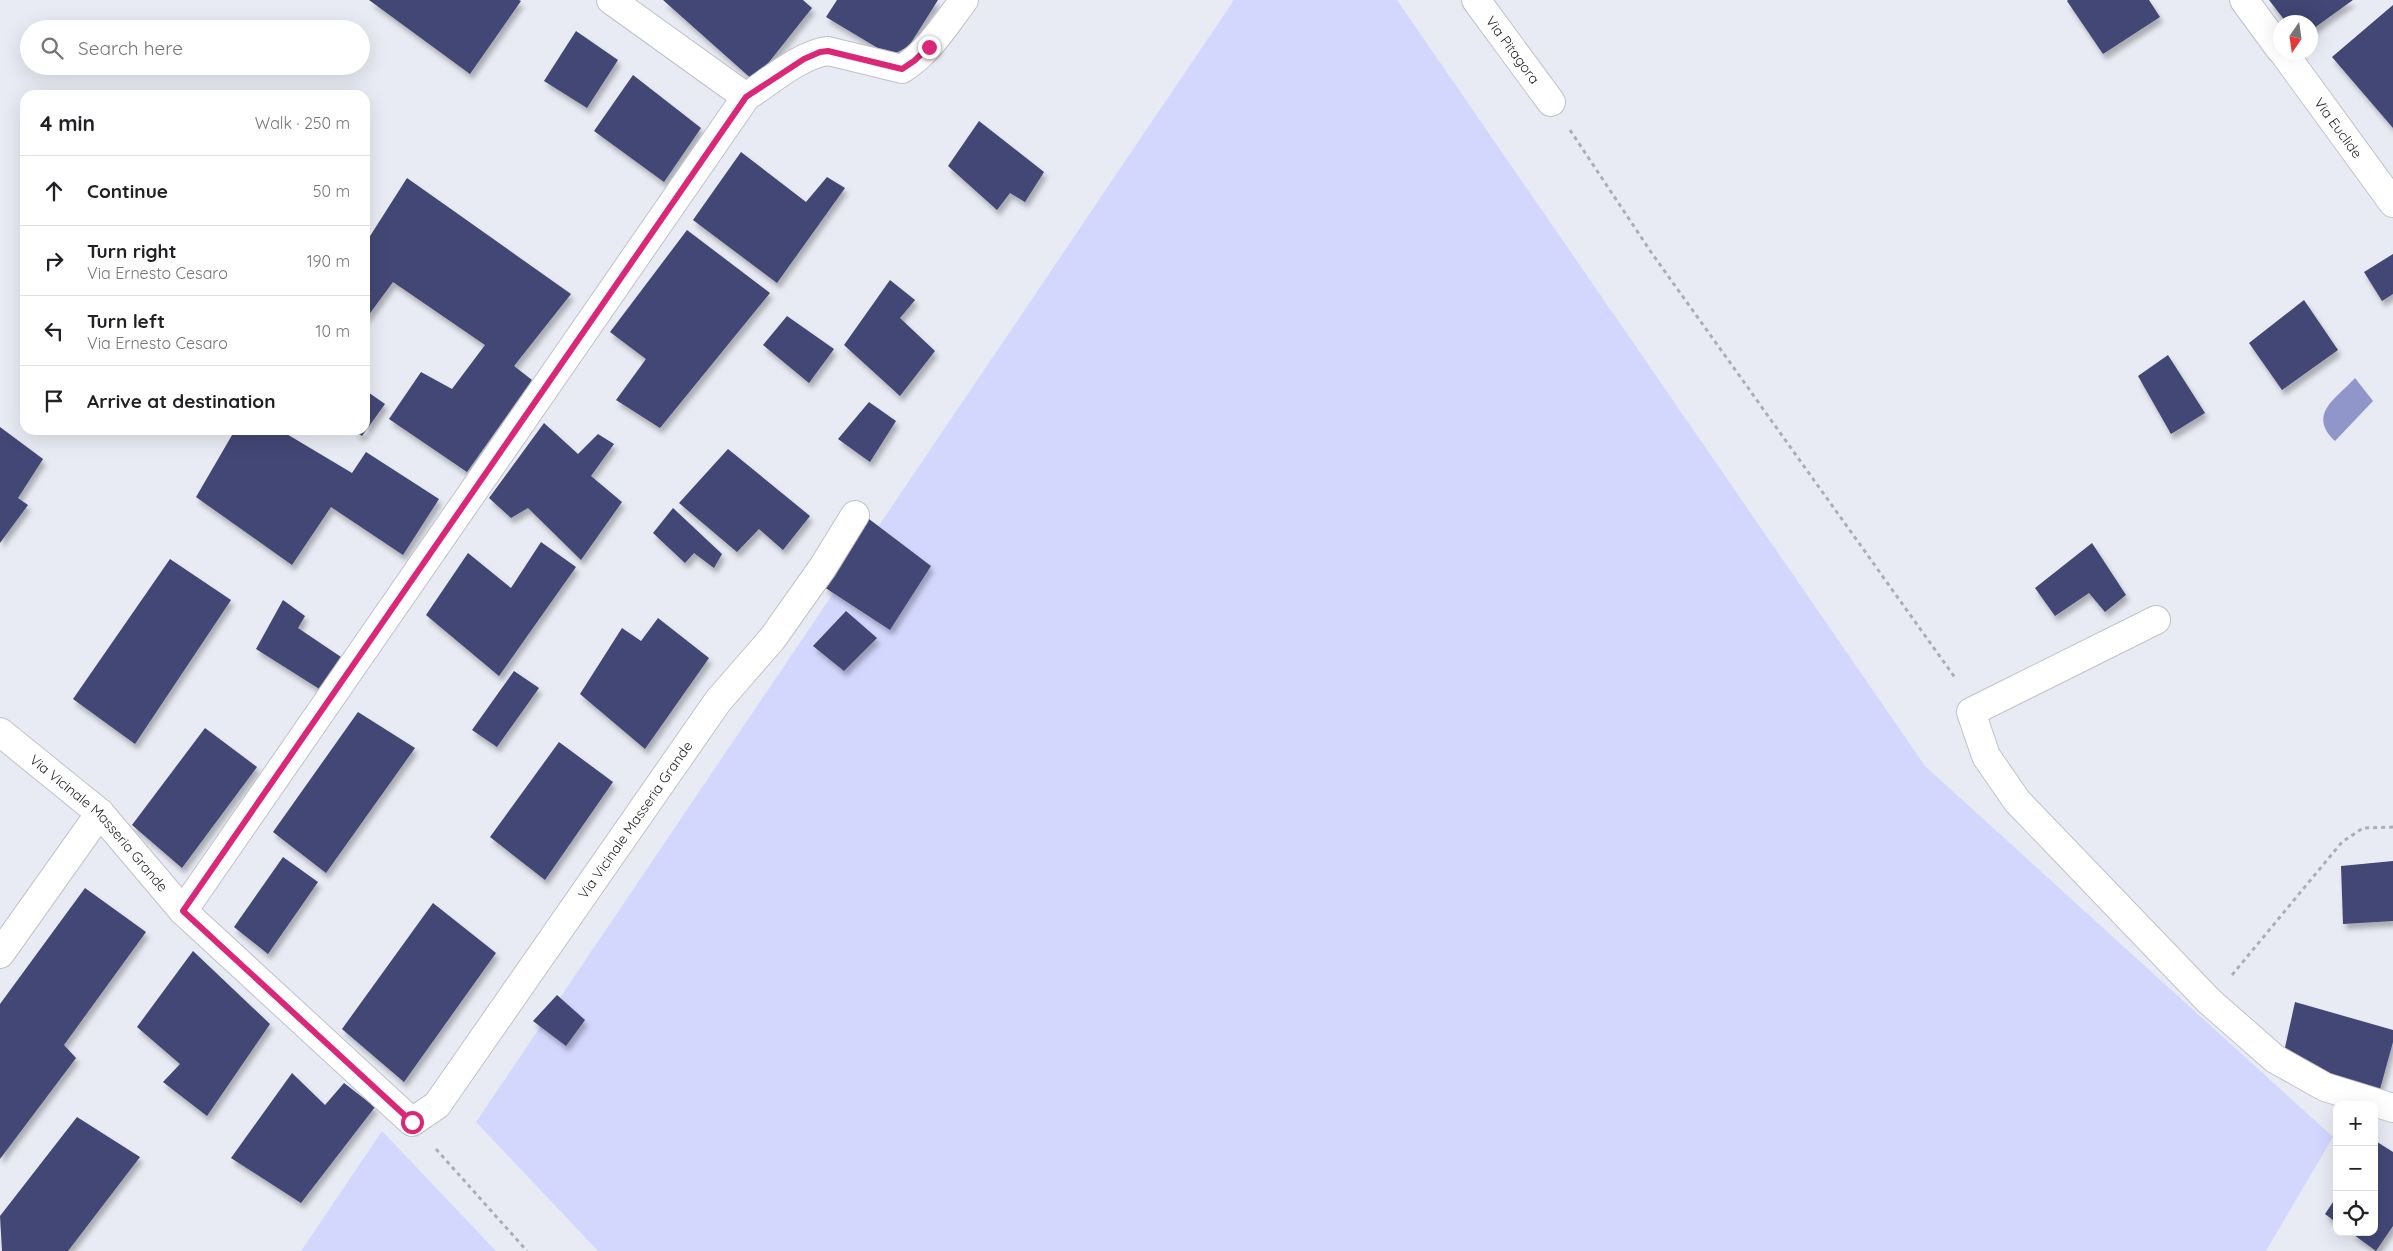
<!DOCTYPE html>
<html lang="en">
<head>
<meta charset="utf-8">
<style>
	:root { --surface:#fff; --page:#f6f6f6; --text:#202124; --muted:#757577; --line:#e0e0e0 }
	body { margin:0; font-family:Quicksand,sans-serif; background:var(--page); color:var(--text) }
	.controls { position:absolute; right:15px; bottom:15px; display:grid; overflow:hidden; border-radius:10px; box-shadow:0 5px 20px #0002 }
	.controls button { width:45px; height:45px; display:grid; place-items:center; padding:0; border:0; border-bottom:1px solid var(--line); background:var(--surface); color:var(--text); font:25px sans-serif }
	.compass { position:absolute; left:2273px; top:15px; width:45px; height:45px; border-radius:50%; background:var(--surface); box-shadow:0 5px 20px #0002; rotate:193deg }
	.stop { position:absolute; width:15px; height:15px; margin:-11px; border:4px solid #db2777; border-radius:50%; background:#fff }
	.stop.end { background:#db2777; border-color:#fff; box-shadow:0 1px 5px #0008 }
	.list { margin:0; padding:0; list-style:none }
	h2 { display:flex; justify-content:space-between; align-items:center; height:65px; margin:0; padding:0 20px; font-size:21px }
	h2 small { font-size:16px; font-weight:400; color:var(--muted) }
	.list li { display:grid; grid-template-columns:32px 1fr auto; gap:15px; align-items:center; box-sizing:border-box; height:70px; padding:0 20px; border-top:1px solid var(--line) }
	.list b { display:block; font-size:19px; white-space:nowrap }
	.list p { margin:0; font-size:16px; white-space:nowrap; color:var(--muted) }
	.list em { font-size:16px; font-style:normal; color:var(--muted) }
	.icon { flex:none; width:28px; height:28px; fill:none; stroke:currentColor; stroke-width:2; stroke-linecap:round; stroke-linejoin:round }
	.map { position:relative; flex:none; width:2393px; height:1251px; overflow:hidden }
	.search { position:absolute; background:var(--surface); box-shadow:0 5px 20px #0002; left:20px; top:20px; width:350px; height:55px; display:flex; align-items:center; gap:12px; box-sizing:border-box; padding:0 18px; border-radius:28px; color:var(--muted); font-size:19px }
	.panel { position:absolute; background:var(--surface); box-shadow:0 5px 20px #0002; left:20px; top:90px; width:350px; height:345px; border-radius:15px }
	.map>svg:first-child { display:block }
	.green { fill:#d3d7fd }
	.water { fill:#9196ca }
	.building { fill:#434674; filter:url(#shadow) }
	.lines { fill:none; stroke-linecap:round; stroke-linejoin:round }
	.minor-casing { stroke:#c0c1ca; stroke-width:30 }
	.path { stroke:#adaeb5; stroke-width:3; stroke-dasharray:4 4; stroke-linecap:butt }
	.minor { stroke:#fff; stroke-width:28 }
	.route { stroke:#db2777; stroke-width:6 }
	.labels { text-anchor:middle; stroke-width:5; stroke-linejoin:round; paint-order:stroke }
	.street-label { font-size:14px; fill:#242528; stroke:#fff }
</style>
</head>
<body>
<div class="map">
<svg width="2393" height="1251" viewBox="0 0 2393 1251">
	<defs>
		<filter id="shadow"><feDropShadow dx="3" dy="5.5" stdDeviation="2.5" flood-color="#0004"/></filter>
	</defs>
	<rect width="100%" height="100%" fill="#e9ebf4"/>
	<path class="green" d="M1234,0h163l528,766 408,371 -67,114h-1668l-122,-129z
		M382,1131l114,120h-195z"/>
	<path class="water" d="M2355,378l18,23 -38,40c-28,-27 1,-42 20,-63z"/>
	<path class="building" d="M369,0h150l2,1 -51,73z
		M663,0h140l9,8 -58,73z
		M837,0h101l-29,46 -13,7 -15,-3 -55,-33z
		M2068,0h81l11,17 -57,37 -36,-53z
		M2269,0h84l-43,31v-9h-24z
		M2393,5v123l-61,-71z
		M576,31l42,29 -31,48 -43,-27z
		M633,75l68,53 -37,54 -70,-51z
		M979,121l65,51 -19,30 -15,-9 -13,17 -49,-44z
		M741,152l65,50 21,-25 18,11 -68,95 -84,-63z
		M407,178l164,116 -57,72 18,14 -65,92 -78,-53 32,-47 31,17 33,-44 -92,-63 -28,38v-76z
		M687,230l83,63 -110,135 -44,-28 30,-41 -36,-27z
		M2393,254v40l-11,7 -18,-29z
		M890,280l25,20 -15,18 35,33 -35,45 -56,-51z
		M2304,300l34,50 -56,40 -33,-47z
		M787,316l47,33 -25,34 -46,-38z
		M2168,355l37,58 -34,21 -33,-58z
		M365,390l20,14 -23,32 -9,-6h12z
		M869,402l27,19 -26,41 -32,-23z
		M544,423l34,31 20,-20 16,10 -23,32 31,26 -41,58 -53,-52 -17,10 -22,-20z
		M0,427l43,32 -25,39 10,7 -28,38z
		M235,430h45l72,43 14,-21 73,47 -36,56 -72,-48 -39,58 -96,-68z
		M728,449l82,67 -27,34 -24,-21 -22,23 -58,-49z
		M673,508l49,46 -8,14 -20,-15 -9,10 -32,-30z
		M869,519l62,47 -41,64 -66,-43z
		M541,542l35,25 -77,109 -73,-61 42,-62 43,35z
		M2092,543l34,52 -21,17 -16,-19 -34,23 -20,-28z
		M170,559l61,41 -96,144 -62,-45z
		M283,600l22,16 -7,12 46,31 -23,31 -65,-41z
		M846,611l31,27 -33,33 -31,-25z
		M658,618l51,40 -64,91 -65,-55 42,-66 19,13z
		M514,671l25,17 -42,59 -25,-17z
		M358,712l57,36 -89,125 -53,-41z
		M205,728l52,39 -75,101 -50,-43z
		M559,742l54,40 -68,98 -55,-43z
		M283,857l35,25 -50,72 -34,-27z
		M2393,861v60l-50,3 -2,-58z
		M85,888l61,44 -82,113 12,13 -76,101v-155z
		M433,903l63,50 -92,129 -62,-53z
		M193,951l77,73 -63,92 -44,-34 17,-18 -43,-37z
		M557,995l28,25 -19,26 -33,-25z
		M2295,1002l98,28v12l-14,51 -49,-14 -46,-27z
		M292,1073l33,32 19,-22 31,24 -74,96 -70,-45z
		M77,1117l63,40 -72,94h-66l-2,-35z
		M2374,1140l19,12v74l-17,25 -26,-19h24z
		M2337,1196v27l-12,-9z"/>
	<g class="lines">
		<defs>
			<g id="minor">
				<path d="M611,0l135,97"/>
				<path id="s1" d="M1476,0l75,102"/>
				<path d="M2244,0l36,49"/>
				<path id="s2" d="M2283,52l110,151"/>
				<path d="M2156,620l-185,92 15,44 31,45 192,200 66,58 50,28 68,21"/>
				<path id="s3" d="M0,732l100,81 83,98 229,211 25,-17 281,-404 54,-62 51,-72 32,-52"/>
				<path d="M183,911l563,-814c23,-15 55,-43 82,-46l74,18c27,-17 43,-44 62,-69"/>
				<path d="M0,954l100,-141"/>
			</g>
		</defs>
		<use href="#minor" class="minor-casing"/>
		<path class="path" d="M1570,130l81,122 305,427
			M2232,975l110,-133 21,-14 30,-1
			M436,1149l91,102"/>
		<use href="#minor" class="minor"/>
	</g>
	<g class="lines">
		<path class="route" d="M412,1122l-229,-211 563,-814 58,-38 16,-7 8,-1 74,18 12,-8 15,-14"/>
	</g>
	<g class="labels">
		<g class="street-label">
			<text dy="5" stroke="none"><textPath href="#s1" startOffset="62">Via Pitagora</textPath></text>
			<text dy="5" stroke="none"><textPath href="#s2" startOffset="94">Via Euclide</textPath></text>
			<text dy="5" stroke="none"><textPath href="#s3" startOffset="946">Via Vicinale Masseria Grande</textPath></text>
			<text dy="5" stroke="none"><textPath href="#s3" startOffset="135">Via Vicinale Masseria Grande</textPath></text>
		</g>
	</g>
</svg>
<div class="controls">
<button>+</button>
<button>−</button>
<button><svg class="icon" aria-label="locate" viewBox="0 0 24 24"><circle cx="12" cy="12" r="6"/><path d="M12 2v4M12 18v4M2 12h4M18 12h4"/></svg></button>
</div>
<svg class="compass" viewBox="-18 -18 36 36"><path d="M0-13l5 13h-10z" fill="#e53935"/><path d="M0 13l5-13h-10z" fill="#757577"/></svg>
<div class="stop" style="left:412px;top:1122px"></div>
<div class="stop end" style="left:929px;top:47px"></div>
<div class="search"><svg class="icon" aria-label="search" viewBox="0 0 24 24"><circle cx="10" cy="10" r="6"/><path d="M15 15l6 6"/></svg>Search here</div>
<section class="panel">
<h2>4 min<small>Walk · 250 m</small></h2>
<ul class="list">
<li><svg class="icon" aria-label="ahead" viewBox="0 0 24 24"><path d="M12 20V5M6 11l6-6 6 6"/></svg><div><b>Continue</b></div><em>50 m</em></li>
<li><svg class="icon" aria-label="right" viewBox="0 0 24 24"><path d="M7 20v-9h11M14 6l5 5-5 5"/></svg><div><b>Turn right</b><p>Via Ernesto Cesaro</p></div><em>190 m</em></li>
<li><svg class="icon" aria-label="left" viewBox="0 0 24 24"><path d="M17 20v-9H6M10 6l-5 5 5 5"/></svg><div><b>Turn left</b><p>Via Ernesto Cesaro</p></div><em>10 m</em></li>
<li><svg class="icon" aria-label="arrive" viewBox="0 0 24 24"><path d="M6 21V4h12l-3 4 3 4H6"/></svg><div><b>Arrive at destination</b></div></li>
</ul>
</section>
</div>
</body>
</html>
